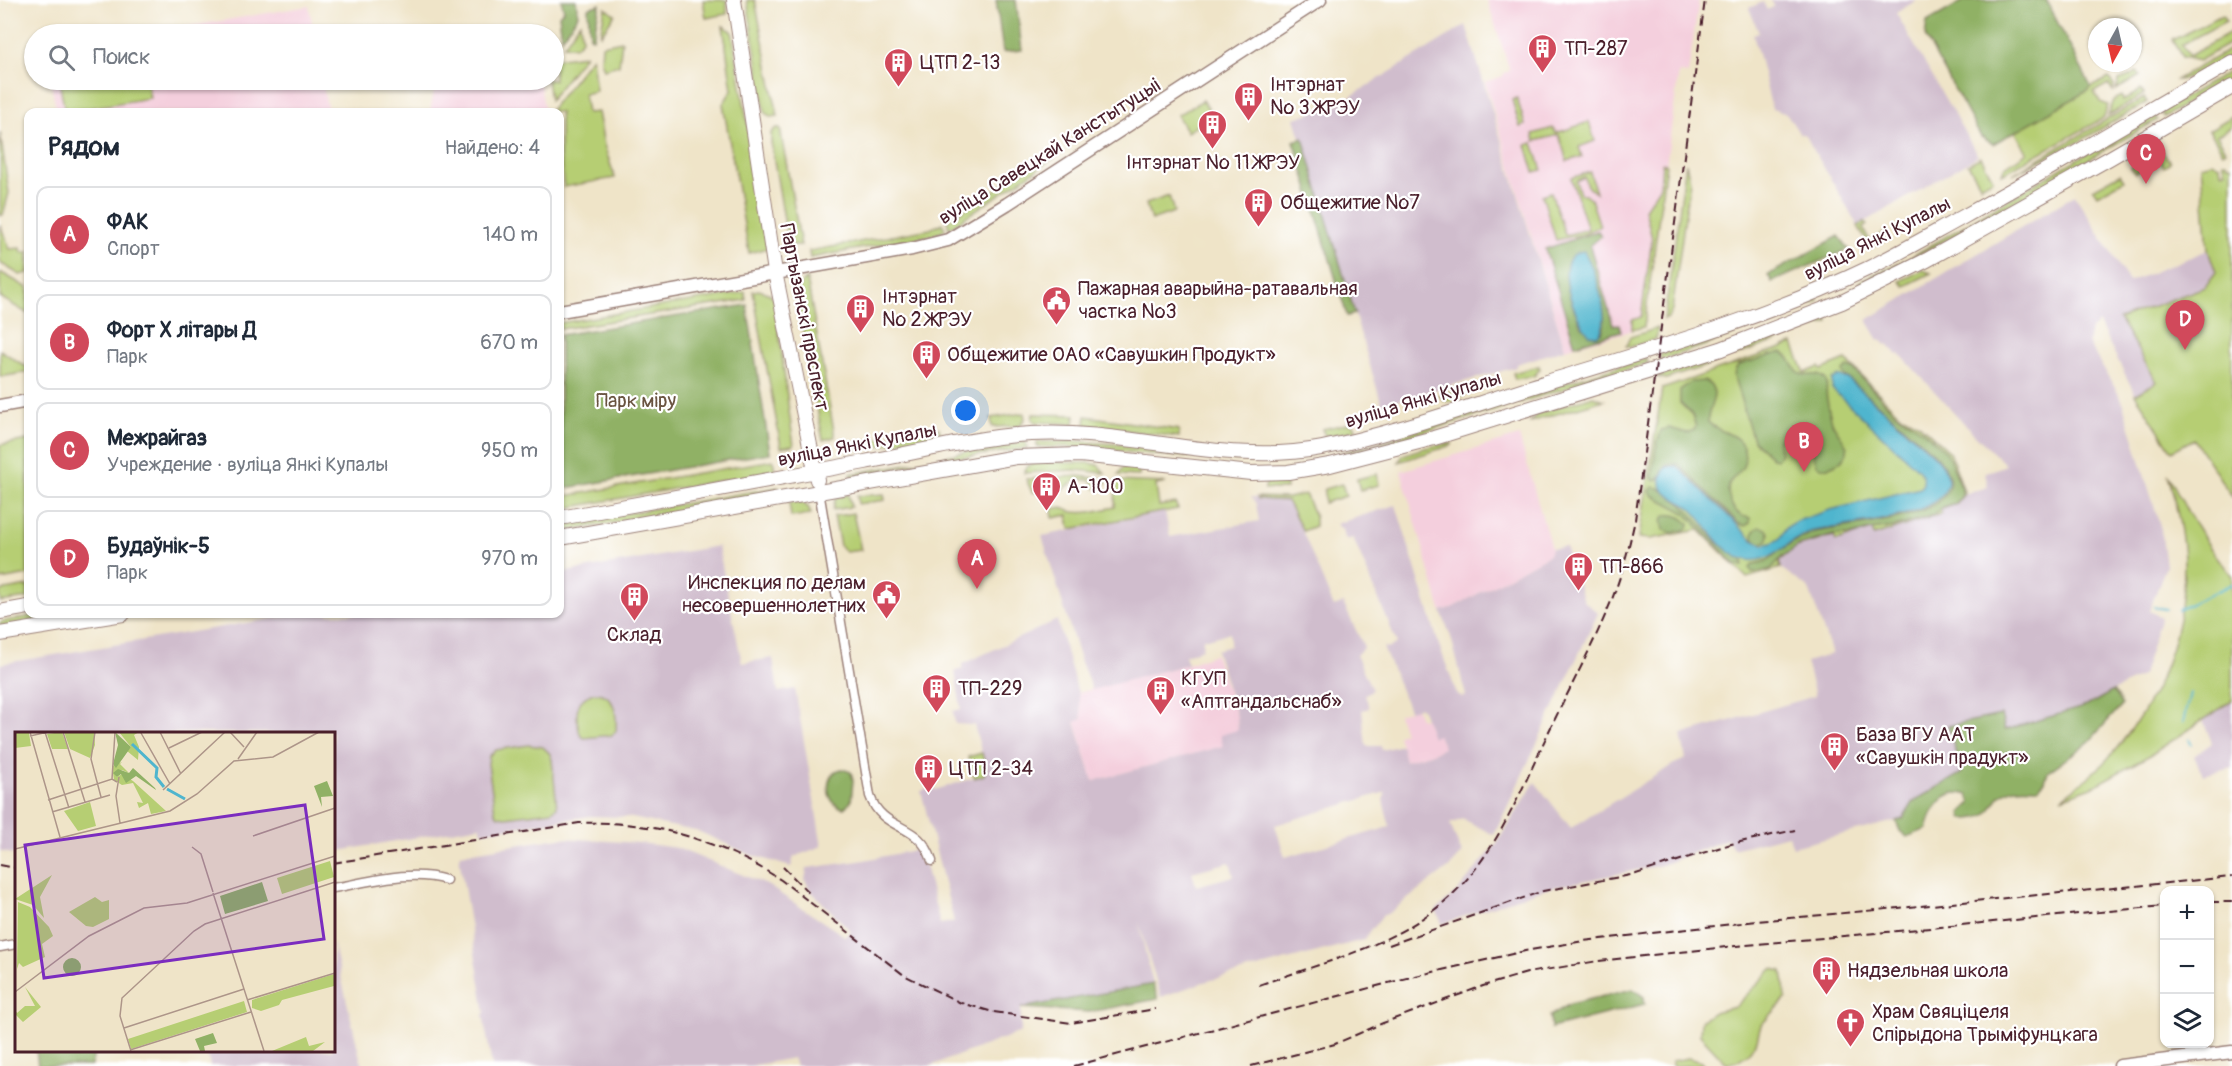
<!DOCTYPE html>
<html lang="ru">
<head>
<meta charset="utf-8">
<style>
	:root { --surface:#fff; --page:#f2f2f3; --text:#1f2937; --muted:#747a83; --line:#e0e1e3; --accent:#d1495b }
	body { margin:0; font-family:Pangolin,sans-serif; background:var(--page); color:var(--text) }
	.controls { position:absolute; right:18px; bottom:18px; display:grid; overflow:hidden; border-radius:12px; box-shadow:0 2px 4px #0004 }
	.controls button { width:54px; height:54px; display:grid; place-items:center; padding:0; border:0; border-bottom:2px solid var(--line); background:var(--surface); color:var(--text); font:30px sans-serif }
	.compass { position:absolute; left:2088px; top:18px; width:54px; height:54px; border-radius:50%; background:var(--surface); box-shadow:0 2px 4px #0004; rotate:188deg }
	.you { position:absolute; left:966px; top:411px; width:21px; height:21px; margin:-15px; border:4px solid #fff; border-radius:50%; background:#1a73e8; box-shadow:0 0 0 9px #1a73e833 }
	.badge { display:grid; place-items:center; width:39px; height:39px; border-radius:50%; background:var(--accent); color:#fff; font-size:20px; font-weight:700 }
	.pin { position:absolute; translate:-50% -50px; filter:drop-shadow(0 2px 3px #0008) }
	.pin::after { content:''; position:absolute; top:32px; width:21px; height:18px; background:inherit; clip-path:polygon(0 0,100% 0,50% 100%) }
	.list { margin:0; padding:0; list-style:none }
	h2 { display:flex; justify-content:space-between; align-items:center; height:78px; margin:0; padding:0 24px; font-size:26px }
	h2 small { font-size:20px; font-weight:400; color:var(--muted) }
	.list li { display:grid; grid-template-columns:39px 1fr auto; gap:18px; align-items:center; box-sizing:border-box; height:96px; margin:0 12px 12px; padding:0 12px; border:2px solid var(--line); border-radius:12px }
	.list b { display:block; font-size:22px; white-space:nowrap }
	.list p { margin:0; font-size:20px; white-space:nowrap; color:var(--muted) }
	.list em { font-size:20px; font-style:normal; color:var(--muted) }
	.icon { flex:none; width:33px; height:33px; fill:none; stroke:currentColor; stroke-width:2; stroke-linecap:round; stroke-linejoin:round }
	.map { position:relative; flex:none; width:2232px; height:1066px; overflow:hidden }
	.search { position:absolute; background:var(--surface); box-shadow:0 2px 4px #0004; left:24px; top:24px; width:540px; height:66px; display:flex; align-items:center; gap:15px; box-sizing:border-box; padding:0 21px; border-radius:33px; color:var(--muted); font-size:22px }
	.panel { position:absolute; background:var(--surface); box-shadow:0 2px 4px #0004; left:24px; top:108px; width:540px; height:510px; border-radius:12px }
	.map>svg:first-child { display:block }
	.built { fill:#f4cfdd }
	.industrial { fill:#d0bdcd; fill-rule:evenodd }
	.green { fill:#b6ce73; stroke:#80764f; stroke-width:1.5 }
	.forest { fill:#90b165; stroke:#6d6848; stroke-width:1.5; fill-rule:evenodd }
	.water { fill:#4fb5ce; stroke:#4c6a7c; stroke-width:1.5 }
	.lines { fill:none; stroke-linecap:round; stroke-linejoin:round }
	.stream { stroke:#4fb5ce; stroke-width:2 }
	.street-casing { stroke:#9c827a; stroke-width:11 }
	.secondary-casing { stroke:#9c827a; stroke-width:15 }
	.primary-casing { stroke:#9c827a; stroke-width:16 }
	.street { stroke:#fff; stroke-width:8 }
	.secondary { stroke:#fff; stroke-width:12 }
	.primary { stroke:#fff; stroke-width:14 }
	.rail { stroke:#4a1f2b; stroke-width:2; stroke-dasharray:9 4.5; stroke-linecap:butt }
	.labels { text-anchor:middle; stroke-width:4.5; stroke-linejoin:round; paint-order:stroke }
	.poi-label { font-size:20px; fill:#4a1f2b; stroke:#fff; text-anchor:start }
	.street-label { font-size:20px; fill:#4a1f2b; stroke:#fff }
	.park-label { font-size:20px; fill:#6a5441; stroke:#fff }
	.inset-river { fill:none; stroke:#4fb5ce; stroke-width:3 }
	.inset-road { fill:none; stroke:#ad9589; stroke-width:1.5 }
	.view { fill:#7b2cbf; fill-opacity:0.15; stroke:#7b2cbf; stroke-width:3 }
	.inset-edge { fill:none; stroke:#4a1f2b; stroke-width:3 }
</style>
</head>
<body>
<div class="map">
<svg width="2232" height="1066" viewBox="0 0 2232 1066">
	<rect width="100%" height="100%" fill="#fff"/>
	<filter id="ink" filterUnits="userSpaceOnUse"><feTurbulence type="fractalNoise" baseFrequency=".0167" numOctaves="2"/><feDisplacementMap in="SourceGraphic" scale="12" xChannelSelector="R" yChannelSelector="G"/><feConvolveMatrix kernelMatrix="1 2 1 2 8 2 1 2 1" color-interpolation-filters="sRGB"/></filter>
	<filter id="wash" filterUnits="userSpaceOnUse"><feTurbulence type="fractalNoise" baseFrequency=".008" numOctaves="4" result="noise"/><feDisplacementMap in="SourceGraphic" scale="24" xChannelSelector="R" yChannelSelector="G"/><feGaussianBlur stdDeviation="1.35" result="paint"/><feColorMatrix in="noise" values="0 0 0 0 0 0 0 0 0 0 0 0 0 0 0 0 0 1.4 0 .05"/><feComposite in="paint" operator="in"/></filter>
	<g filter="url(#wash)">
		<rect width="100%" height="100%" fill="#efe4c8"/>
		<path class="built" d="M1487,0h212l-11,74 -9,-1 -1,5 -34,249 -79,22 -80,-267 18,-6v-3l7,-2z
			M309,6l5,28h-171l107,-18z
			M50,80h272l6,32h-271z
			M436,80h103l6,32h-115z
			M1519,436l32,112 -2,7 -97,53 -11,3 -40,-140z
			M1215,654l22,63 1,13 -14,16 -131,35 -18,-60 7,-2 -4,-26 110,-29z
			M1416,708l4,11 5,-1 7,18 6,-1 6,13 -14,6 -25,7 -7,-26 6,-2 -6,-19z"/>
		<path class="industrial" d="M1770,0h147l-21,13 82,143 -120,70 -53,-91 -6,-2 -12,-19 -15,-5 -19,-75 6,-1 -10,-25 14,-6 4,8 7,-4z
			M1466,25l99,324 -49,15v3l-134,38 -87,-287 45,-15z
			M2075,195l54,87 79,-32 8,22 -11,15 -86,32 38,63 -17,10 -5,2 -36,-71 -8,6 -3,14 33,55 40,131 5,37 -17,45 12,6 -19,58 -55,31 -82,24 -4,-15 -53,12 14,46 -48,28 -11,18 -110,28 -5,-12 -55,14 -6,-10 -65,26 -119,24 -101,35 -6,-14 21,-18 38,-46 40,-64 36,46 103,-64 12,-5 -5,-24 134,-39 -9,-34 26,-8 -23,-65 -28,-21 -2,-7 17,-14 38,-11 2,5 36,-11 2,5 67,-22 -1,-3 17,-6 8,-10 23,-7 -3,-14 21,-8 -32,-31 -74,-80 -2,1 -10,-11 -2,1 -5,-6 -2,1 -12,-20z
			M1251,497l36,4 7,10 40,96 9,-4 21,44 -8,8 16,35 -7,4 4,14 -7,2 4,36h15l1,4 19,-5 4,16 25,-7 14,-6 -6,-13 -6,2 -11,-30 -12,3 -26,-63 6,1 8,-5 -44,-105 -7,2 -4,-11 -6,-5 60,-19 43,140 18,49 5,3 4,-1 -15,-59 -10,-26 11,-3 97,-53 2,-7 14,-1 19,54 14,12 -104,222 -31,-16 -13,5 12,30 -12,13 -61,46 -7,3 -19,24 -159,42 -43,15 -23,-76 15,63 -132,24v24l-91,34h-134l-3,-8 -42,8h-259l-9,-52 2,-1 -26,-156 1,-3 100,-16 80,5 37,5 90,37 79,52 5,-6 -41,-41 -5,-10 2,-12 52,-7 62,-12 19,75 14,-2 -33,-131 13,-4 1,3 48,-15 3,-7 -12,-43 -19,-1 -2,-13 8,-2 -6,-38 8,-2v-5l94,-44 21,73 4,26 -7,3 18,59 130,-35 -3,-11 18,-5 -1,-13 -21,-67 14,-4v-14l-18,6h-9l-1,11 -17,6 3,9 -96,26 -13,-33 -37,-121 123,-24 5,25 89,-16 -3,-17zM1386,792l-3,8 7,27 -105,30 -10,-32zM1230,862l4,14 -38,10 -4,-14z
			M718,546l24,117 31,-5 5,34 17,-3 27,157 -28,11 -3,10 -40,-12 -51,-23 -73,-15 -37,-1 -108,16 -2,-6 -147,26v-119h-317v122l-16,-4v-187l300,-50h260v-41z
			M2232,690v78l-29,7 -9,-19 18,-13 -10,-26z
			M333,942l29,124h-152l-4,-16h127z"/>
		<path class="green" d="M703,0h24v14l-21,4z
			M747,0h8l23,116 -8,1 -5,-5z
			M605,8l10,6 -15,22z
			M2222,15l4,6 -45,24 8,11 43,-25v11l-33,19 -17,-4 -10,-17z
			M580,22l2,18 -7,7 -11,-2z
			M723,26l9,5 36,217 -19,5 -26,-149 9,-14z
			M622,41l-3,24 -15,4 -3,-8 1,-16z
			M2232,48v6c-17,10 -37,26 -56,26z
			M585,55l-35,45 -3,-20h7v-21z
			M592,57l4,34 -12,3 3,19 11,-1 6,33 11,33 -51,9 -4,-29v-46h-8l-1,-3z
			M2232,70v6l-68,41 -3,-6z
			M2137,72l3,4 -24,14 3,-9z
			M2109,78l5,8 -1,5 -5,-7 -14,8 6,10 8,3 -4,13 -102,56 2,-6 23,-16 -12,-21 74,-41 2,-3z
			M59,80h88l3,18 -85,14z
			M2141,90l3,4 -36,22 6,-16 8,-4 1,5z
			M1517,98l8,27 -5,2 -8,-27z
			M2144,98l3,4 -67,39 -67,33z
			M1203,100l10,16 -26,16 -10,-17z
			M2154,114l3,6 -195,112 -101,53 -2,-3 52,-25z
			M2232,116v10l-15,9 9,15 -3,2 -14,-22z
			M1589,122l6,19 -16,6 3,10 -15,4 -8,-26 -24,6 -2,-7 20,-6 3,5z
			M776,128h4l21,117h-9l-5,-8 -16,-94v-10z
			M0,132l9,61 -6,22h-3z
			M1533,143l9,27 -8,2 -8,-27z
			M2162,150l8,12 -6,5 -5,-7 -24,13 -4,-6z
			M1054,151l3,5 -108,72 -2,-7z
			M1981,157l12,22 -12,7 -13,-22z
			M2212,162l8,3 1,7 5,-1 -3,-9h4l1,3h4v332l-38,-58 -22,12 -37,-57 22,-12 -38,-63 86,-32 11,-15 -8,-22 -7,-85z
			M1662,163l4,1 -22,163 -12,3v-10l9,-3 11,-78 -7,-30 15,-23z
			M1686,163l4,18 -18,129 -4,8 -4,2z
			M1590,172l6,21 -9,-7 -3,-9 -8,4 4,13h5l6,5 9,27 -16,8 -28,6 -14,-45 9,-3 14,43 23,-6 -17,-51z
			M2120,174l4,6 -27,15 -4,-6z
			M1169,196l5,16 -23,8 -5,-16z
			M1865,222l2,3 -4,3 7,13 14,-8 4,6 -18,8 -12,-21z
			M943,223l2,7 -13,5 -122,23 -1,-7 121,-22z
			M0,225l10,24 11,-1 1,5 6,-1v21l-8,2 -20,-12z
			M1923,270l8,3 -26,13 -5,-5z
			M0,272l28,16v26l-28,-17z
			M807,279l28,158 -12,3 -27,-147 6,-11z
			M759,290l11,4 4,5c8,49 12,97 20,146l-13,2 -28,-156z
			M745,292l1,8 -186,29v-6z
			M1816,298l2,3 -112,44 -46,15 1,-6z
			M1827,316l2,6 -95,34 1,-6z
			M1658,328l-2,11 -26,8 -4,-1 4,-9z
			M1793,344l12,29 14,-6 2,3 25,-10 53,54 20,10 31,28 15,42 -8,10 -17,6 1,4 -67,22 -2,-6 -36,11 -2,-5 -38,11 -17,14 2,7 -34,10 -48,-48 -49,9 -11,-1 23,-149z
			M0,350l28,18v4l-28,5z
			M1646,358l2,5 -261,80 -64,17 -1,-2 66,-18 57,-20z
			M1708,360l10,2 -52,17 -10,-2z
			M1539,366l1,3 -6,7 -19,3 -2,-6z
			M1466,388l2,5 -14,8h-10l-5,-6z
			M1593,396l11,4 -74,22 7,-8z
			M1024,413l1,6 -6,7 -27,1 -1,-9z
			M1033,414l42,1 -1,9 -39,-2 -3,-3z
			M1086,416l93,14v7l-94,-12z
			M1350,423l5,3 1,4 -31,6 -3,-7z
			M939,428l2,8 -93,15 3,-8z
			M28,440v135l-28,5v-135z
			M1076,441l208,17 -1,3h-25l-98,-6 -85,-8h-38v-5z
			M1026,442l1,6 -97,14 -79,15v-3l84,-15 32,-8z
			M1452,443v2l-53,17 4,-7c16,-6 32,-10 49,-12z
			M773,460l2,11 -215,38v-12z
			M1046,462l45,1 7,2 7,8 -30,-3 -51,3c3,-11 12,-10 22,-11z
			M1128,467l12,2 -1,7 -21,-1 5,-7z
			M1377,474l2,11 -19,5 -3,-11z
			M2168,474l18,35 25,40 21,27v125l-80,53 -60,33 -31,11c12,-9 25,-18 36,-28 57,-58 88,-129 87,-210 -1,-29 -9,-58 -16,-86z
			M1079,476l28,3 -1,4 -10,6 -4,-8c-18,-4 -17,2 -31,9 -7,4 -21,3 -29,2l-6,-13z
			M1116,481l50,2 -10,2 3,21 16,-3 3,6 -108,20 -2,-14 -15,3 -1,-9 10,-2c13,11 37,3 53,0z
			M1285,481l1,8h-21l1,-7z
			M1342,484l4,12 -22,7v-14z
			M779,487l1,7 -220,38v-7z
			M848,494l3,13 -18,3 2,-11z
			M884,494l1,6 -27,4 -1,-8z
			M1305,494l10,23v9l-12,5 -16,-30 -29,-2 -1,-2 31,1z
			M789,502c11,0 19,0 22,12l-20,3z
			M853,513l8,37 -15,2 -6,-6 -6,-30z
			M28,586v12l-28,4v-11z
			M43,614h38l-81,13v-5z
			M594,693c21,-1 23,21 22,38l-4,4 -28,3c-5,-4 -5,-7 -6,-13 -3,-16 0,-27 16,-32z
			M529,745l14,2 7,7 2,6 5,47 -5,4 -46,6 -8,-1 -3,-4 -7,-48 1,-8 7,-6z
			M982,753l4,15 -2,7 -10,3 -6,-21z
			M1772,969l10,2 4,28 -25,26 -4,15 -8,13 -12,8 -10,3 -27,-29 1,-14 13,-9 21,-5z
			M1688,1058l14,4 2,4h-32v-5z"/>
		<path class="forest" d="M561,0h15l2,15 -16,23 -3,-23 5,-5z
			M996,0h20l6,50 -19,2z
			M1965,0h81l45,87 -2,3 -96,54 -12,-7 -56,-101 2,-14z
			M600,4l-7,34 -3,-1 -2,-29z
			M1303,138l52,176 -8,2 -53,-175z
			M1598,231l3,5 -11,10 23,79 6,-1 2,7 -46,14 -30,-96zM1567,283l36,27 1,16 -2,6 -21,-6 -10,-26z
			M1839,236l10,13 -77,33 -4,-7z
			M747,305l23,148 -210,36v-154z
			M1782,352c11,4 9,17 20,22 10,4 13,-4 24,6 2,7 -1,12 1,19 1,7 3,16 5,23 6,16 30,28 2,43 -6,3 -11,4 -17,0l-9,-27 -4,-4 -19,2 -5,3 -1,5 2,9 -4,6 -5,-1 -19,-18 -19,-63 1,-7 4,-5z
			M1847,367l6,2 42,44 26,16 26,24 15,35v8l-7,8 -15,5 -6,6 -39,12 -25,3 -18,5h-18l-34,10 -18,12 -11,12 -10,3h-9l-2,-4 3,-4c4,-1 9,-1 13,-3 6,-3 9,-8 14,-11 12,-7 25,-15 37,-18 34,-9 180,-13 117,-79l-90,-78 -1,-4z
			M1704,381c21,10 2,26 4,41 12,12 31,10 36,28 4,23 -9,21 -15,35 -3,9 3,26 12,30 3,2 6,2 9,3v5l-5,3 -6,-2 -61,-60 -11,1 -9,15 -4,1 -2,-4 4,-29 5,-18 8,-2 18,5 7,-3 2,-3 -4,-12 -12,-12v-13l11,-8z
			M1653,487l6,1 24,17 34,37 26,19v5l-7,-1 -52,-53 -32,-17 -2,-4z
			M1666,515c9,-1 17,2 23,9l-1,5 -16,4 -8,-3 -2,-10z
			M1753 535a8 8 0 1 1 16 0a8 8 0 1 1-16 0Z
			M2113,691l9,14 -35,39 -39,28 -3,9 -7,7c-9,0 -21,-2 -29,2 -22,9 -9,30 -46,29l-2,-6 10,-10 -3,-8c-25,-9 -35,13 -41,34l-20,8 -7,-6 -4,-10 7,-2 11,-18 48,-28 -14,-47 53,-11 4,15 82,-24z
			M842,769l9,3 2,8 -2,22 -7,6c-19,-2 -22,-36 -2,-39z
			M1153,984l5,15 -69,13 -68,-4z
			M1633,989l11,8 1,7 -94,24 -1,-12 20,-12z
			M36,1050h59l-4,16h-53z"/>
		<path class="water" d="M1584,251c9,16 31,72 13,85l-7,-1c-15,-15 -42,-81 -6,-84z
			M1839,376l9,3 85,75c62,62 -88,70 -120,77 -22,6 -40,33 -65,29 -28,-4 -40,-38 -60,-54 -8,-5 -22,-10 -26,-18 -3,-8 0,-16 5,-21l10,-1 76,74 10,5 9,-2 7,-4 8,-12 10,-6 33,-11 90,-22c6,-6 3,-13 -2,-19l-86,-80v-10z"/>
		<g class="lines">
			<path class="stream" d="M2154,607l12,2
				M2178,610l54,-26
				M2183,722l7,-29
				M2189,739l2,5"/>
		</g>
	</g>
	<g filter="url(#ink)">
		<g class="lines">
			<defs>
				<path id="street" d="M819,491l51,305c13,37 50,25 62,65
					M333,888c36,-6 77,-19 113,-8
					M0,947l16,-3"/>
				<path id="secondary" d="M560,311l352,-62 36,-9 59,-36 313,-204
					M0,406l28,-5
					M2120,1066l112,-14"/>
				<path id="primary" d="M734,0l41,272 42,208
					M560,518c102,-18 203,-37 305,-56 54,-10 110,-25 166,-28 97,-6 194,33 291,14 75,-15 149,-43 222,-65 110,-34 221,-65 325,-115 32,-16 63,-34 94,-51 91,-50 179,-103 269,-155
					M560,538l456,-81 64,-2 171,18 37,-1 42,-7 104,-27 287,-89 121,-47 85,-42 181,-101 124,-72
					M0,612l28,-5
					M0,634l123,-20"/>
			</defs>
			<use href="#street" class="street-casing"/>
			<use href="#secondary" class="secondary-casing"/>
			<use href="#primary" class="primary-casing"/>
			<use href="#street" class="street"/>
			<use href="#secondary" class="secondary"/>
			<use href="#primary" class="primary"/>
			<path class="rail" d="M333,863l246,-40c74,-3 140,17 202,57l123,95 57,28 32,9 78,11 84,-14
				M0,865l16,3
				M783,867l28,28
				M2210,902h22
				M1389,945l154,-54 93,-17 95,-30 64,-14
				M1259,985c59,-21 124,-36 175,-75 59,-44 85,-116 116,-181 19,-39 40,-78 57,-118 13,-29 21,-60 28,-91l70,-520
				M1074,1066l337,-89 114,-26 58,-10 175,-20 474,-44
				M1251,1066l84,-22 48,-21 100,-37 44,-13 71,-12 128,-14 438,-41"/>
		</g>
	</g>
	<defs>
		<symbol id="building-pin" viewBox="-11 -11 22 30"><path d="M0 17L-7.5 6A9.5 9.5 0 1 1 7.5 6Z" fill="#d1495b" stroke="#fff"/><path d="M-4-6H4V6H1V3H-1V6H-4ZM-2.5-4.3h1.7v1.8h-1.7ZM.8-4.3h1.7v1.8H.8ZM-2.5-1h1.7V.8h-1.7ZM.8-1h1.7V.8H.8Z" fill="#fff"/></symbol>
		<symbol id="civic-pin" viewBox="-11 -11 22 30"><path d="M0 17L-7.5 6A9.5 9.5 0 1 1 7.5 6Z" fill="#d1495b" stroke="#fff"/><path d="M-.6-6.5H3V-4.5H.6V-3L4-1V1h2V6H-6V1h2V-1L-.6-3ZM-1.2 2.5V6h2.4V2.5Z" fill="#fff"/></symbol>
		<symbol id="church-pin" viewBox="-11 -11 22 30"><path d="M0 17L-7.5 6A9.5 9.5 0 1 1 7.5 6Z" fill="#d1495b" stroke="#fff"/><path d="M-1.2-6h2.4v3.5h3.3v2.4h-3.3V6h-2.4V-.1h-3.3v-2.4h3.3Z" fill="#fff"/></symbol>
	</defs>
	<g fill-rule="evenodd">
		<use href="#building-pin" x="1526" y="32" width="33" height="45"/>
		<use href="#building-pin" x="882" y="46" width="33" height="45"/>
		<use href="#building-pin" x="1232" y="80" width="33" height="45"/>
		<use href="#building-pin" x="1196" y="108" width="33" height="45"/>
		<use href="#building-pin" x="1242" y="186" width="33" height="45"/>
		<use href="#civic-pin" x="1040" y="284" width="33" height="45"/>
		<use href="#building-pin" x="844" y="292" width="33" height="45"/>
		<use href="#building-pin" x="910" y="338" width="33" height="45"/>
		<use href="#building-pin" x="1030" y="470" width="33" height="45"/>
		<use href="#building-pin" x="1562" y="550" width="33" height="45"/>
		<use href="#civic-pin" x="870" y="578" width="33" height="45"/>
		<use href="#building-pin" x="618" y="580" width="33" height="45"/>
		<use href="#building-pin" x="920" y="672" width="33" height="45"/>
		<use href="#building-pin" x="1144" y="674" width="33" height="45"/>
		<use href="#building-pin" x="1818" y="730" width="33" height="45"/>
		<use href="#building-pin" x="912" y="752" width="33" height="45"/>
		<use href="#building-pin" x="1810" y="954" width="33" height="45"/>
		<use href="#church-pin" x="1834" y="1006" width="33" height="45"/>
	</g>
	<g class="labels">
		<g class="poi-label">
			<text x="1564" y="55">ТП-287</text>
			<text x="920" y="69">ЦТП 2-13</text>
			<text x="1270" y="91">Інтэрнат<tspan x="1270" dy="23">№ 3 ЖРЭУ</tspan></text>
			<text x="1213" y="169" text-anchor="middle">Інтэрнат № 11 ЖРЭУ</text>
			<text x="1280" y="209">Общежитие №7</text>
			<text x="1078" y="295">Пажарная аварыйна-ратавальная<tspan x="1078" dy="23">частка №3</tspan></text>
			<text x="882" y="303">Інтэрнат<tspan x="882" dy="23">№ 2 ЖРЭУ</tspan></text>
			<text x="947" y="361">Общежитие ОАО «Савушкин Продукт»</text>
			<text x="1067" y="493">А-100</text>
			<text x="1599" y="573">ТП-866</text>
			<text x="866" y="589" text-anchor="end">Инспекция по делам<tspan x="866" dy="23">несовершеннолетних</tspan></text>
			<text x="634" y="641" text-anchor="middle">Склад</text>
			<text x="1181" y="685">КГУП<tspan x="1181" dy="23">«Аптгандальснаб»</tspan></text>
			<text x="958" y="695">ТП-229</text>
			<text x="1856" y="741">База ВГУ ААТ<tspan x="1856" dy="23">«Савушкін прадукт»</tspan></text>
			<text x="949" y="775">ЦТП 2-34</text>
			<text x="1847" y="977">Нядзельная школа</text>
			<text x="1872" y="1018">Храм Свяціцеля<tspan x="1872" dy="23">Спірыдона Трыміфунцкага</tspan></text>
		</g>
		<g class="street-label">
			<text transform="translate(1049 151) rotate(-32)" y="7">вуліца Савецкай Канстытуцыі</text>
			<text transform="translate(1877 238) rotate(-27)" y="7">вуліца Янкі Купалы</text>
			<text transform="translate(805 317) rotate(79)" y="7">Партызанскі праспект</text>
			<text transform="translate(1423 399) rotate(-16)" y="7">вуліца Янкі Купалы</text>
			<text transform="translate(857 444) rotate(-11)" y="7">вуліца Янкі Купалы</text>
		</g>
		<g class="park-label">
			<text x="636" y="407">Парк міру</text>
		</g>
	</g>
	<g transform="translate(15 732)">
		<rect width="320" height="320" fill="#efe4c8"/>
		<path d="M0,0l14,1 2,13 -16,2zM47,0l6,17h-16l-5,-15zM49,0h30l1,13 -5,13 -20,-9zM104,0h20l-5,3 5,12 -1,13 -11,-9 4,-4zM107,30l-2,2 9,9 -7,-3 -7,4 2,3 5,-3 11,7 33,30 -15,3 -3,-11 -9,5 -2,-6 6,1 -10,-20 -11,2 -8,-5 -2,-14zM75,70l6,24 -18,5 -14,-20zM315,129l4,16 -52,17 -5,-16zM37,143l-12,22 4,21 -11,-13 -18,-6zM80,165l7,5 7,-2v19l-16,8 -7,-1 -17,-14zM3,170l12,5 19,20 4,9 -11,8 3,13 -22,10 -4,-4 -2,6zM319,242v12l-52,14 -3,5 -18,6 -9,-3v-8zM10,255l16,20 -18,15 -8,-8v-4l2,3 8,-7h10zM229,269l3,11 -116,37 -3,-10zM291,305l3,9 16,-4 -12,9h-41z" fill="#b6ce73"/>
		<path d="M100,0l16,15 -15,21 -3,-4 5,-19zM118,36l22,20 1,2 -20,-14 -10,7 -5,-9 -4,3 -4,-4 5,-4 11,4zM312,49l6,15 -12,1 1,10 -8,-21zM247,150l6,19 -43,13 -5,-18zM48 235a9 9 0 1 1 18 0a9 9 0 1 1-18 0ZM198,301l4,10 -13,3 1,5h-5l-5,-12z" fill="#90b165"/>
		<path class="inset-river" d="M117,12l25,24 -1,9 8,10M152,57l18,10"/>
		<path class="inset-road" d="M15,0l30,105M30,0l24,76M48,0l22,70M80,0l-4,27 10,38M145,0l21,42M215,0l14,15M126,1l29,51M15,4l18,-4M154,16l33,-16M223,27l19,-27M104,45l-3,19 4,27M97,47l3,-47M148,58l62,-58M33,68l64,-21 5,3M37,80l58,-17M238,104l82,-28M177,115l9,7 12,38M0,117l155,-38 27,-17 37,-33 39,-4 46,-25M198,161l51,158M0,260l74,-56 55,-28 43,-5 148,-47M232,268l88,-27M109,296l120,-39M115,318l121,-38M116,319l-11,-35 2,-18 72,-67 11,-7 130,-42"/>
		<path class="view" d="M290,73l19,134 -280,39 -19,-133z"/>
		<rect width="320" height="320" class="inset-edge"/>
	</g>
</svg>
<div class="controls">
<button>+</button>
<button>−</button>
<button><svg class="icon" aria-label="layers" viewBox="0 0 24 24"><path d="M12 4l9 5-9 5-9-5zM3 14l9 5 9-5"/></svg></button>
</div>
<svg class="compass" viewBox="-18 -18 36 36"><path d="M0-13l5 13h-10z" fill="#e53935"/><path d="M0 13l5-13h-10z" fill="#747a83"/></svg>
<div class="you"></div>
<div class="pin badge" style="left:977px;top:589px">A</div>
<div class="pin badge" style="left:1804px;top:472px">B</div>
<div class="pin badge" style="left:2146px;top:184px">C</div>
<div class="pin badge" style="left:2185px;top:350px">D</div>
<div class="search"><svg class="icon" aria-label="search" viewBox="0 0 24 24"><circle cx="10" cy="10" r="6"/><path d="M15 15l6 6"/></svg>Поиск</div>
<section class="panel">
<h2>Рядом<small>Найдено: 4</small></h2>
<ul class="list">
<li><span class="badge">A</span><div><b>ФАК</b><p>Спорт</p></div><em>140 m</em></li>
<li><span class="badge">B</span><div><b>Форт X літары Д</b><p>Парк</p></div><em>670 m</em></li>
<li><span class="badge">C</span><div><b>Межрайгаз</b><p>Учреждение · вуліца Янкі Купалы</p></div><em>950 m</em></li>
<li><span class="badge">D</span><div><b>Будаўнік-5</b><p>Парк</p></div><em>970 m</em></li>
</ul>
</section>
</div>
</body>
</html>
